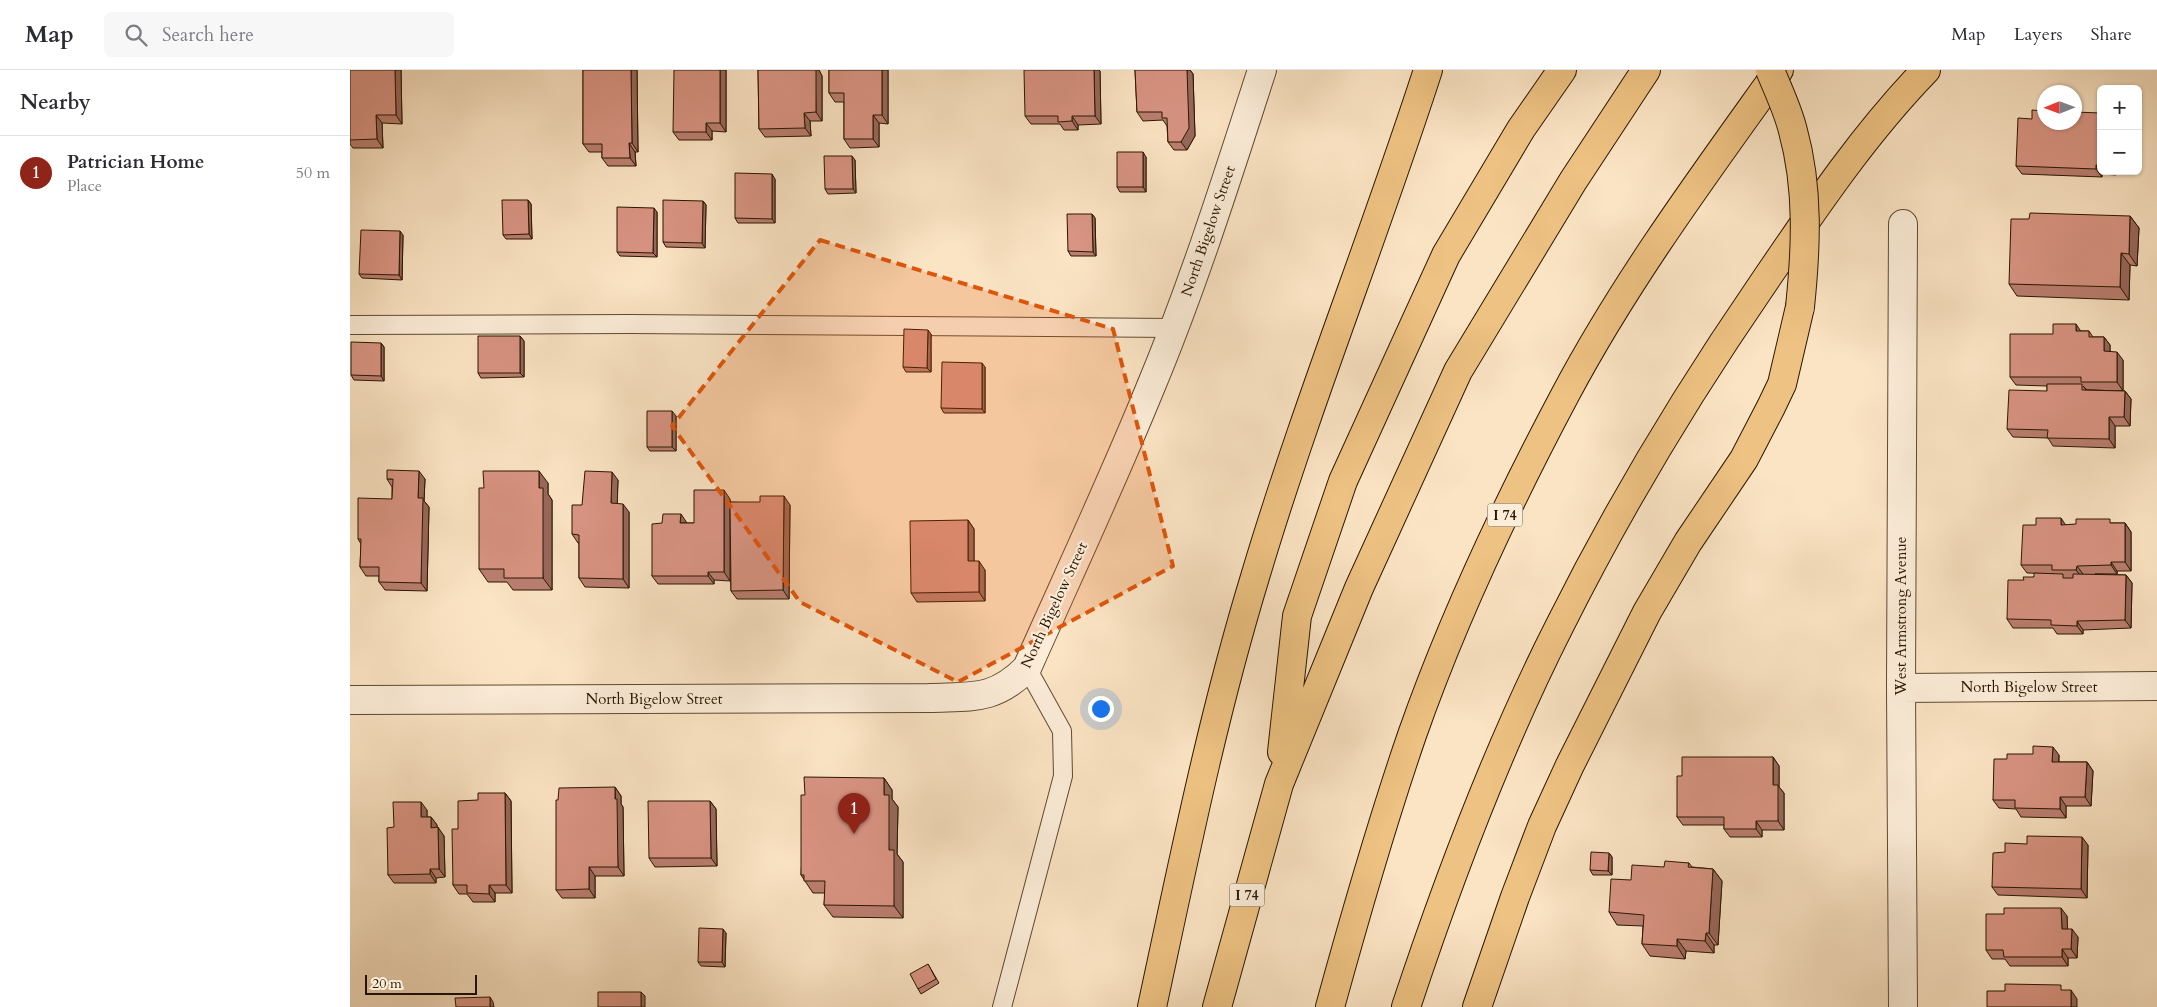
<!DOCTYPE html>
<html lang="en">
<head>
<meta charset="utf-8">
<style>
	:root { --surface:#fff; --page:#f7f7f7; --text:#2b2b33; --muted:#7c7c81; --line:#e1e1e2; --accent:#8f2418 }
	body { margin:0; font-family:Cardo,serif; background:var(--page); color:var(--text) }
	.controls { position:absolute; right:15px; top:15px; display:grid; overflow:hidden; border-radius:8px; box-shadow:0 1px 4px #0004 }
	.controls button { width:45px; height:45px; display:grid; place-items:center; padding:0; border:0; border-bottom:1px solid var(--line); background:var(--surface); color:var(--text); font:25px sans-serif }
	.compass { position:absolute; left:1687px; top:15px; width:45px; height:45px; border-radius:50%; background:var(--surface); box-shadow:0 1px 4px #0004; rotate:269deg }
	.scale { position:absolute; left:15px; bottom:12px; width:112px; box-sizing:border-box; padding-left:5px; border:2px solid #291600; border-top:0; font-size:14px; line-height:18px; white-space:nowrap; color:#291600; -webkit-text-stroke:4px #fcedd9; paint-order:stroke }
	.you { position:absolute; left:750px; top:638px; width:18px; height:18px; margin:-12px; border:4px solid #fff; border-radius:50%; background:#1a73e8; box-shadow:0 0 0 8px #1a73e833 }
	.badge { display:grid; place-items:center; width:32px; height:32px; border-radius:50%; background:var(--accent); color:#fff; font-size:16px; font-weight:700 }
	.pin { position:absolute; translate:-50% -41px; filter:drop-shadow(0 1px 2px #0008) }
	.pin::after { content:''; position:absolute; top:26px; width:18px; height:15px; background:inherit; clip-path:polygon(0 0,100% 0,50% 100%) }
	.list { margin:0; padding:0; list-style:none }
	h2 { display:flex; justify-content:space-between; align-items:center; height:65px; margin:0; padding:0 20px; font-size:21px }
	h2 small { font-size:16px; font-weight:400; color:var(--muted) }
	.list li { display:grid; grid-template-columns:32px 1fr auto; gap:15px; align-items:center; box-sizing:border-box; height:75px; padding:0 20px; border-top:1px solid var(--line) }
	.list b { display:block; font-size:19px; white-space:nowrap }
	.list p { margin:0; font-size:16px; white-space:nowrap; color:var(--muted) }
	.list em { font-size:16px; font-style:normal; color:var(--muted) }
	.icon { flex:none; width:28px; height:28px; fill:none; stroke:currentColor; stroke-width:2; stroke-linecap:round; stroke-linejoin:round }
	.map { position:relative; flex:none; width:1807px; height:937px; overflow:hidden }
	header { display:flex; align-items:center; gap:30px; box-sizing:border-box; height:70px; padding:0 25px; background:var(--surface); border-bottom:1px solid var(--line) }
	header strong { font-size:24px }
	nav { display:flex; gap:28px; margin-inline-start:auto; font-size:18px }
	.search { width:350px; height:45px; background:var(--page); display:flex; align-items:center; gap:12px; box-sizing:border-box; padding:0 18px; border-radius:8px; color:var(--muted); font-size:19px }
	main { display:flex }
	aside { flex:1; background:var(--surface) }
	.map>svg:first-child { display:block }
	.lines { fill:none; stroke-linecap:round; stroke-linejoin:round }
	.lane-casing { stroke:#5e4a31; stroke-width:20 }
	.street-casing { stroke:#5e4a31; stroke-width:30 }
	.highway-casing { stroke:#291600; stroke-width:30 }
	.lane { stroke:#fcedd9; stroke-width:18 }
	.street { stroke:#fcedd9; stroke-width:28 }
	.highway { stroke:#eec282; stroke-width:28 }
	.highway-bridge-casing { stroke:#291600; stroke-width:30; stroke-linecap:butt }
	.highway-bridge { stroke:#eec282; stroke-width:28 }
	.wall { fill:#bb7f71; stroke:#291600 }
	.shaded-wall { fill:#98685c; stroke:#291600 }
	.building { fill:#d99483; stroke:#291600 }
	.marked { fill:#de560b; fill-opacity:0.2; stroke:#de560b; stroke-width:4; stroke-dasharray:10 6; stroke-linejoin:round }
	.labels { text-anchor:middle; stroke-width:4; stroke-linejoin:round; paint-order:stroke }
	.shield { fill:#fcedd9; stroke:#685641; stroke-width:1 }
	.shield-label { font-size:14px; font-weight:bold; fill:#291600 }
	.street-label { font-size:15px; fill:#291600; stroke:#fcedd9 }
</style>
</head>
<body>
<header>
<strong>Map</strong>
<div class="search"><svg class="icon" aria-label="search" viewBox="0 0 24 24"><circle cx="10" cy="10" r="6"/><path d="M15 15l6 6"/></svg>Search here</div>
<nav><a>Map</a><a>Layers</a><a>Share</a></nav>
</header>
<main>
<aside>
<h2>Nearby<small></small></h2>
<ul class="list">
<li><span class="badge">1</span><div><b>Patrician Home</b><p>Place</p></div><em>50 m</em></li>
</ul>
</aside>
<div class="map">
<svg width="1807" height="937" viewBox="0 0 1807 937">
	<rect width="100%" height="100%" fill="#fbe4c4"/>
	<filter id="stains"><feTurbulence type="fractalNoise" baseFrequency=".004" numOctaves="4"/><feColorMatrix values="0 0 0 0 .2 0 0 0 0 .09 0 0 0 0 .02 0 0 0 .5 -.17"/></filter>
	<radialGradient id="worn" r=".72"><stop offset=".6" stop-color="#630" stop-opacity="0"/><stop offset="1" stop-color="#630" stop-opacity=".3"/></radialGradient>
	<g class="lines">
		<defs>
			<path id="lane" d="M0,255l280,-1 544,4
				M652,937l61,-231 -1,-45 -35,-63"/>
			<path id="street" d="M1551,618l256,-2
				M0,630l579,-2c44,-2 65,3 98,-30 41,-92 84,-184 122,-277 44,-105 78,-213 113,-321
				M1553,937l-2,-319 2,-464"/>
			<path id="highway" d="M932,682l15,-136 46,-135 103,-226 75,-126 41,-59
				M802,937c31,-144 60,-289 103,-430 51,-171 118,-337 173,-507
				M867,937l62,-223 80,-196 99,-217 115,-190 73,-111
				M980,937c25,-91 51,-182 82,-272 41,-117 95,-231 153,-340 61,-115 139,-220 214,-325
				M1056,937c43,-130 92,-260 154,-382 59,-118 127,-231 202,-340 51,-75 101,-150 164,-215
				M1127,937l38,-110 27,-71 28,-61 77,-153 41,-70 56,-83 27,-52 11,-23 18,-77"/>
		</defs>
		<use href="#lane" class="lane-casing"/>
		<use href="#street" class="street-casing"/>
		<use href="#highway" class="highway-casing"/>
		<use href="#lane" class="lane"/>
		<use href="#street" class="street"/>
		<use href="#highway" class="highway"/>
		<defs>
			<path id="highway-bridge" d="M1420,0c8,20 18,40 23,61 16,58 13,118 7,176"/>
		</defs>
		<use href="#highway-bridge" class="highway-bridge-casing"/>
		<use href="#highway-bridge" class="highway-bridge"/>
	</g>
	<path class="wall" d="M0,0h51l1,54 -20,-1 1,25h-30l-3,-4z
		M233,0h54l1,82h-3l1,14h-28l-6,-8v-6h-13l-6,-8z
		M376,0v62l-14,-1v9h-33l-6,-8z
		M408,0h61l3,6v45h-12l1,15 -46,1 -6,-8z
		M479,0h59v54l-9,-1v24l-29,1 -6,-9v-37h-9l-6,-9z
		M785,0h55l3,4 2,62 -8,14h-13l-6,-8 -1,-16 -4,-6 -20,1 -6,-9z
		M750,1l1,53 -23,1v5h-14l-4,-6h-29l-6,-8z
		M1751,43v58h15v4l-14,-1v3l-80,-3 -6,-8 16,-47z
		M796,87v35h-26l-3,-5z
		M505,90l1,33 -28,1 -3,-5z
		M425,109v44h-37l-3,-5z
		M178,130l3,4 1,35h-26l-3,-4z
		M353,131l3,4 -1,43 -39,-1 -3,-5z
		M307,142v45l-37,-1 -3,-4z
		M742,144l3,4 1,38h-25l-3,-5z
		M1780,146l9,12 -2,38 -7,-1 -1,35 -112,-4 -8,-12z
		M53,165l-1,45 -40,-2 -3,-4z
		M1731,261h8l4,6h11l6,8v7l13,8v31l-36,-1 -4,-4 3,4 39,1 6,8 -1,27h-15v22l-62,-2 -5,-8 -35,-1 -6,-8 40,-38v-5l-31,-1 -6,-8 43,-43z
		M581,264v38h-25l-3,-5z
		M170,266l4,5v36l-43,1 -3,-5z
		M31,273l3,4v34l-30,-1 -3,-5z
		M635,297v46h-41l-3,-5z
		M326,346v35h-26l-3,-4z
		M37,409h38l-1,22 5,6 -2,84 -42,-1 -6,-8v-6h-13l-6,-9 1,-23 -3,-5 34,-40v-12z
		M268,410l-1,24 12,8v76l-44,-1 -6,-9v-35h-1l-6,-9 10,-29z
		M198,413v11l4,6v90h-39l-6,-8h-19l-9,-13z
		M380,429v3l60,3 -1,94h-52l-6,-8 -1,-39v29l-16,-1v4h-56l-6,-8 10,-53h32z
		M618,450l6,9v32l11,9v31l-68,1 -6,-9z
		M1763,453h12l6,9v39h-14v3h-22l31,1 6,8 -1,45 -48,2v4h-26l-4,-6h-40l-6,-9 17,-39 10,-3 20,-3 -27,-1 -6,-8 44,-40z
		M1709,685v7h28l6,9 -2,35h-25v12l-45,-1 -5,-8 -17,-1 -6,-8 14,-41z
		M1423,687l6,9v21l5,6v37h-22v7h-32l-6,-8v-4h-41l-6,-8 5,-41z
		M534,708l8,12v9l6,8 -1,47 6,8v56l-70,-1 -9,-12 1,-12h-12l-12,-18 4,-80z
		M265,717l6,9v8l2,3 1,69h-29v22h-33l-6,-8z
		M155,723l6,8 1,92h-17v9h-22l-6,-8h-8l-6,-9 5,-56 20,-29z
		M360,731l6,8 1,57 -62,1 -6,-9z
		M77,740v7h4l6,8v2l7,9 1,41 -9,1v5h-42l-6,-8 6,-48z
		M1738,775l-1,53 -89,-3 -6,-8 13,-35z
		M1259,783l3,4v18h-19l-3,-5z
		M1339,793l3,4 21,2 9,12 -4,64h-4v8l-28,-2 -1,8 -35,-3 -8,-12 1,-18 -26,-1 -8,-13 22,-32 33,-13z
		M1717,846v13l11,8 -1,21h-9v8h-58l-5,-7h-13l-6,-9z
		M376,863l-1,34 -24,-1 -3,-4z
		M578,894l11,19 -18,11 -3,-5z"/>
	<path class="shaded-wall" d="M45,0h6l1,54 -6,-9z
		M281,0h6l1,82 -6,-9z
		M370,0h6v62l-6,-9z
		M465,0h4l3,6v45l-6,-9z
		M532,0h6v54l-6,-9z
		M744,0h5l1,1 1,53 -6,-8z
		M837,0h3l3,4 2,62 -8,14 -6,-8z
		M454,43l6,8 1,15 -6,-8z
		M26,45l6,8 1,25 -6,-9z
		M523,45l6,8v24l-6,-8z
		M722,46l6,9v5l-6,-9z
		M356,53l6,8v9l-6,-8z
		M279,73l6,9 1,14 -6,-8z
		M793,82l3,5v35l-3,-5z
		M502,86l3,4 1,33 -3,-4z
		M1746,95l6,9v3l-6,-8z
		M422,104l3,5v44l-3,-4z
		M178,130l3,4 1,35 -3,-5z
		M353,131l3,4 -1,43 -3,-5z
		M304,138l3,4v45l-4,-4z
		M742,144l3,4 1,38 -3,-4z
		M1780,146l9,12 -2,38 -8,-12z
		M50,161l3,4 -1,45 -3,-5z
		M1771,183l9,12 -1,35 -9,-13z
		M1726,254l6,9 -6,-2z
		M578,260l3,4v38l-4,-4z
		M170,266l4,5v36l-4,-4z
		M1754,267l6,8v15l-6,-9z
		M31,273l3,4v34l-3,-5z
		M1767,282l6,8v31l-6,-9z
		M632,293l3,4v46l-3,-4z
		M1775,321l6,8 -1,27 -6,-9z
		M322,341l4,5v35l-4,-4z
		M1759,347l6,9v22l-6,-9z
		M69,401l6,8 -1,22 5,6 -2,84 -6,-8 -3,-85z
		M189,401l9,12v11l4,6v90l-9,-12 -4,-90z
		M262,402l6,8 -1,32 -6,-9z
		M374,420l6,9v82l-6,-9z
		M434,426l6,9 -1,94 -6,-9z
		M273,434l6,8v76l-6,-9z
		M331,444l6,9h-7z
		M1711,448l6,9 -6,-2z
		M618,450l6,9v41l-6,-9z
		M1775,453l6,9v39l-6,-9z
		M629,491l6,9v31l-6,-9z
		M1761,492l6,9v3l-6,-9z
		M1727,496l6,8 -1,4 -6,-8z
		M358,502l6,8v4l-6,-8z
		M1776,505l6,8 -1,45 -6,-8z
		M1727,551l6,9v4l-6,-8z
		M1703,677l6,8 -1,15 -6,-8z
		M1423,687l6,9v21l5,6v37l-6,-9 -5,-36z
		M1737,692l6,9 -2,35 -6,-9z
		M534,708l8,12v9l6,8 -1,47 6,8v56l-9,-12 -10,-111z
		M265,717l6,9v8l2,3 1,69 -6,-9z
		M155,723l6,8 1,92 -6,-8z
		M1710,727l6,9v12l-6,-9z
		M360,731l6,8 1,57 -6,-8z
		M71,732l6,8v16l-6,-9z
		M81,747l6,8v11l-6,-8z
		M1406,751l6,9v7l-6,-8z
		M88,757l6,9 1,41 -6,-8z
		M1732,767l6,8 -1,53 -6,-9z
		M1259,783l3,4v18l-4,-4z
		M239,797l6,9v22l-6,-9z
		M80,799l6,9v5l-6,-9z
		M1363,799l9,12 -4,64 -9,-12z
		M139,815l6,8v9l-6,-8z
		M1711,838l6,8 1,22 -6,-9z
		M373,859l3,4 -1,34 -3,-5z
		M1722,859l6,8 -1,21 -6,-9z
		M1356,863l8,12v8l-9,-12z
		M1327,869l9,12 -1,8 -8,-13z
		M1712,879l6,9v8l-6,-9z
		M1721,920l6,9v8h-6z
		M291,922l4,4v11h-4z
		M140,927l3,5 1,5h-4z"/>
	<path class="building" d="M0,0h45l1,45h-20l1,24 -27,1z
		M233,0h48l1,73h-3l1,15h-28v-14h-19z
		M324,0h46v53h-14v9h-33z
		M408,0h58v42l-12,1 1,15 -46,1z
		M479,0h53v45h-9v24h-29v-46h-15z
		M674,0h70l1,46h-23v5l-14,1v-6h-33z
		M785,0h52l2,58 -8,14h-13l-1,-24h-5v-6h-25z
		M1682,40l12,1v11h30v-10l27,1v53l-5,-1v4l-80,-3 2,-48 14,1z
		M767,82h26v35h-26z
		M474,86h28l1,33h-28z
		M385,103l37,1v45l-37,-1z
		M152,130h26l1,34 -26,1z
		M313,130l40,1 -1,42 -39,-1z
		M267,137l37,1 -1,45 -36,-1z
		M1680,143l100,3 -1,38 -8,-1 -1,34 -111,-3 2,-65h18z
		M717,144h25l1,38 -25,-1z
		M11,160l39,1 -1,44 -40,-1z
		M1703,254h23v7h13v6h15v14l13,1v30h-36v-5h-71v-43h43z
		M554,259l24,1 -1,38 -24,-1z
		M128,266h42v37h-42z
		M1,272l30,1v33l-30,-1z
		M592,292l40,1v46l-41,-1z
		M1697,314h35v6l43,1 -1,26h-15v22l-62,-1 1,-8 -41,-1 2,-39 38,1z
		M297,341h25v36h-25z
		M37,400l32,1 -1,27h5l-2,85 -42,-1v-15h-19l1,-28h-3v-41l34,1 1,-20h-6z
		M133,401h56v17h4v90h-39v-9h-25v-81h5z
		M235,401l27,1 -1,31 12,1v75l-44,-1v-43l-7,-1v-29h10z
		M344,420h30v82h-16v4h-56v-52l10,-1 1,-9h18l-1,9h14z
		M410,426h24l-1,94 -52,1 -1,-89h30z
		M1686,448h25v7l15,-1v-5h34v4h15v39h-14v3l-34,1 -1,4h-24v-5h-31l2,-40h13z
		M618,450v41h11v31l-68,1 -1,-72z
		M1684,503l29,1v4h10v-4l53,1 -1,45 -48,1v5l-26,-1v-5l-44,-1 1,-39h16l-1,-3h11z
		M1683,676l20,1 -1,15h35l-2,35h-25v12l-45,-1v-8h-22l1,-41h13v-5h26z
		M1332,687h91v28h5v36h-22v8h-32v-12h-47v-41h5z
		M454,707l80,1v17h5v55h5v56l-70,-1 1,-24h-21v-6h-3v-80h4z
		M265,717v12h2l1,68h-29v22l-33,1v-90h2l1,-12z
		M128,723h27l1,92h-17v9l-22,-1v-8h-14l-1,-56h6v-28l20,-1z
		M298,731h62l1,57h-62z
		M43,732h28v15h10v11l7,-1 1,42h-9v5l-42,1 -1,-47 7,-1z
		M1677,766l55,1 -1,52 -89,-2 1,-34 12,-1v-9l22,1z
		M1241,782l18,1 -1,18 -18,-1z
		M1315,791l24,2 -1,4 25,2 -4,64h-3l-1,8 -28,-2v7l-35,-2 2,-29 -35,-3 2,-33 20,1 1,-15 32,2z
		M1654,838h57l1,21h10l-1,20h-9v8h-58l-1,-7h-17v-36h18z
		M349,858l24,1 -1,33h-24z
		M578,894l8,15 -18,10 -8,-15z
		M1655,914l56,1v5h10v17h-84v-16h18z
		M248,922h43v15h-43z
		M140,927v10h-34l-1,-9z"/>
	<path class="marked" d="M470,170l293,89 60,237 -215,116 -158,-80 -128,-176z"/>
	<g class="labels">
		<g class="shield">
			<rect x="1137.5" y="433.5" width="35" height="23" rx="4"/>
			<rect x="879.5" y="813.5" width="35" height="23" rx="4"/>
		</g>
		<g class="shield-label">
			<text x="1155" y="450">I 74</text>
			<text x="897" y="830">I 74</text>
		</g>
		<g class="street-label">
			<text transform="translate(858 161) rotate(-71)" y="5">North Bigelow Street</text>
			<text transform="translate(704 535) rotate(-65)" y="5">North Bigelow Street</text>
			<text transform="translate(1551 546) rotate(-90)" y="5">West Armstrong Avenue</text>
			<text x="1679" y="622">North Bigelow Street</text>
			<text x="304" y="634">North Bigelow Street</text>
		</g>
	</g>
	<rect width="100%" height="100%" filter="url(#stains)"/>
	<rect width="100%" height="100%" fill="url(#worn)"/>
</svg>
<div class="controls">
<button>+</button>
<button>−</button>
</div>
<svg class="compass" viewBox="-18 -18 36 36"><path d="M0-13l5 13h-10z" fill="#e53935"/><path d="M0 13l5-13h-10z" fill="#7c7c81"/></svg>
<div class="scale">20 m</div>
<div class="you"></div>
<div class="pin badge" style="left:504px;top:764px">1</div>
</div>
</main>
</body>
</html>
